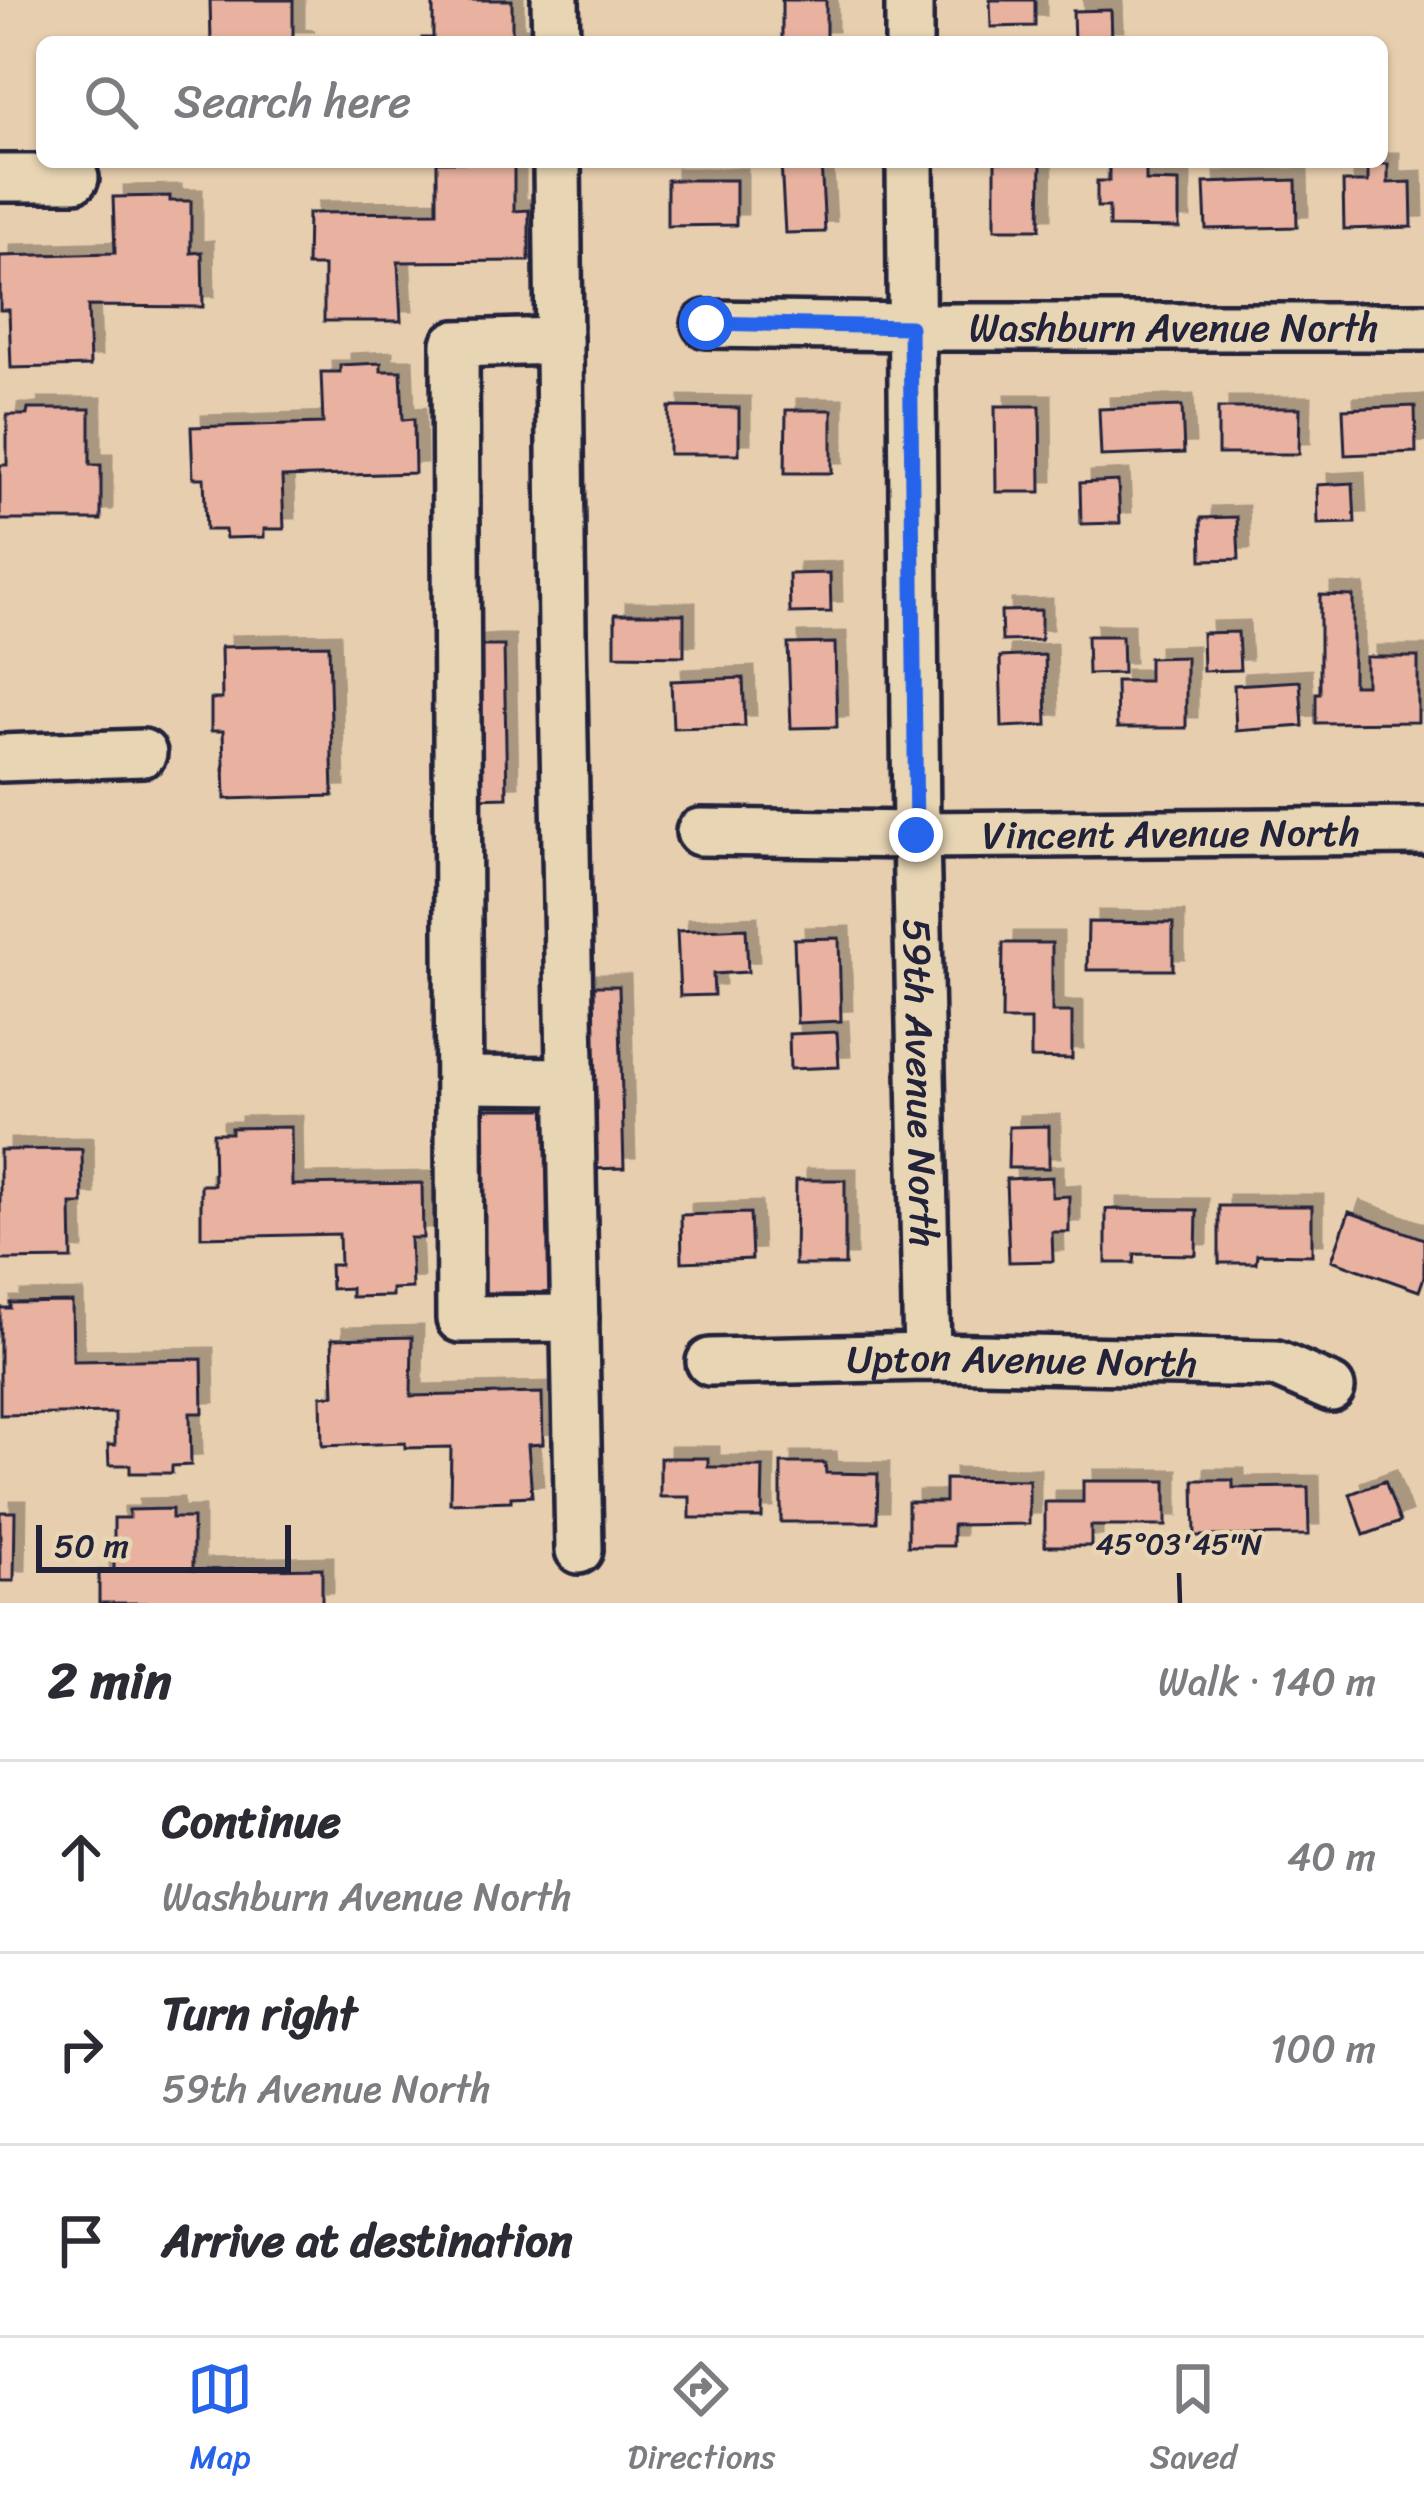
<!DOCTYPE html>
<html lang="en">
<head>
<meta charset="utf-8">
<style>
	:root { --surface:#fff; --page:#f7f7f7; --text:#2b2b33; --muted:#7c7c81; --line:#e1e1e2; --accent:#2563eb }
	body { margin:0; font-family:Sriracha,sans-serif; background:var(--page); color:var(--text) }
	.scale { position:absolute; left:36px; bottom:30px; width:255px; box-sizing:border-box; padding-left:12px; border:6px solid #22223b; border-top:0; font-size:33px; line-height:42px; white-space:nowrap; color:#22223b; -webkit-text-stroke:9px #e7d5b3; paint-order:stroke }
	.stop { position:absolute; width:36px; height:36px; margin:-27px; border:9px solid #2563eb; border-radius:50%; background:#fff }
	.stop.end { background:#2563eb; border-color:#fff; box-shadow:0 3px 12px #0008 }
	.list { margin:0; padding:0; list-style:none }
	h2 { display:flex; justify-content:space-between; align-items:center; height:156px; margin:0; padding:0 48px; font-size:51px }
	h2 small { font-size:39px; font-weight:400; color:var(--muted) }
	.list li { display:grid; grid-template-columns:78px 1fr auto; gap:36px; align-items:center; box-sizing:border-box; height:192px; padding:0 48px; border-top:3px solid var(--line) }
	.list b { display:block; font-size:45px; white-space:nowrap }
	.list p { margin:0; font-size:39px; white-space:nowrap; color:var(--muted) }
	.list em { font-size:39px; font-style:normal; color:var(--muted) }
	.icon { flex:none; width:66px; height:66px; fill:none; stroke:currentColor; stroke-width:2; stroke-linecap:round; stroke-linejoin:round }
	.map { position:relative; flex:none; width:1424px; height:1603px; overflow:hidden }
	.search { position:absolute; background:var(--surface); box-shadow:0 3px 9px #0004; left:36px; right:36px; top:36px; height:132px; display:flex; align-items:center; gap:30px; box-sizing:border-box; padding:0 42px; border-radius:18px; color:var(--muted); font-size:45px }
	.sheet { height:732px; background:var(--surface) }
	nav { display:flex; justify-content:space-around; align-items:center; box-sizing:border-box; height:168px; border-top:3px solid var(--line); background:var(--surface); font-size:33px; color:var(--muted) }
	nav a { display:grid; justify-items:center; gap:6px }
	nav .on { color:var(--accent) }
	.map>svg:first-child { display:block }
	.building { fill:#e9b2a0; stroke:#22223b; stroke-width:3; filter:url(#shadow) }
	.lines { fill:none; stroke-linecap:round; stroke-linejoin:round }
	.minor-casing { stroke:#22223b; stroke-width:54 }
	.minor { stroke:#e7d5b3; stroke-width:45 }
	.route { stroke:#2563eb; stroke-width:15 }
	.ticks { fill:none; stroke:#22223b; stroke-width:4.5 }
	.labels { text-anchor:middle; stroke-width:9; stroke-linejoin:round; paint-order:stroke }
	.street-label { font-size:39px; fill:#22223b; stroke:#e7d5b3 }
	.ticks-label { font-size:30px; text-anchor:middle; fill:#22223b; stroke:#e7d5b3; stroke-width:9; stroke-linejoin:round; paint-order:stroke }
</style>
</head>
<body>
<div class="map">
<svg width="1424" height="1603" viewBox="0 0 1424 1603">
	<defs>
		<filter id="shadow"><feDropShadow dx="11" dy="-11" stdDeviation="0" flood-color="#0004"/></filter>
	</defs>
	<rect width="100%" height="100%" fill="#e7ceaf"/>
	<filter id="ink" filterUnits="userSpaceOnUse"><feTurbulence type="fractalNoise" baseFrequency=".00833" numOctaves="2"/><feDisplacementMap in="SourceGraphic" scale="24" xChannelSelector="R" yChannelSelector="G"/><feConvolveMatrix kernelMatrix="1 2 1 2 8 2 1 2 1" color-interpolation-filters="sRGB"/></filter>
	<g filter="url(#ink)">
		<path class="building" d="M210,0h83v41l11,1h-93z
			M433,0h79v39h14v3h-104v-4h11z
			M782,0h44v42h-44z
			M990,0h45v26l-44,1z
			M1111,10l1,32h-38l-1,-31z
			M437,162h77v49l15,-1v51l-131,1 3,59h-77v-55h-17l1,-53 129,-1z
			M781,162h40l4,70 -40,1z
			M995,162h46l-1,67h-45z
			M1109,162h37v19l33,1v46l-70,-1v-20h-12v-26h12z
			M1368,164h20v19l23,-1 1,45 -68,2 -1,-47h25z
			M667,180h69v45l-69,1z
			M1296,180l1,47 -91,2 -2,-46z
			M170,196v5h21v52l11,-1 1,55 -115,-1 2,60 -79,2 -2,-58h-9v-54l115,-3 -2,-56z
			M381,363v8h20l2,49 11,-1 1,54 -133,4 2,52h-20v8l-38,1 -1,-8h-19l-2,-52h-11l-2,-51 132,-4 -2,-51h19v-7z
			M995,406h45l1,86h-45z
			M1182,406l2,47 -83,3 -2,-47z
			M1415,406l1,46 -71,3 -2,-46z
			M669,407l70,1v46h-70z
			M1218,408h82l-1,46h-81z
			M28,409h62v56h11v55h-101v-55h7v-50h20z
			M786,410h46v63h-47z
			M1118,481l2,42 -39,1 -1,-41z
			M1353,483l2,40 -37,1 -1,-39z
			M1237,517l2,42 -37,1 -1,-42z
			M830,573l1,39 -41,1 -1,-39z
			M1320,595l33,1v89h13v-28h52v65l-102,1v-30h4z
			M1041,610v30l-39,1 -1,-30z
			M615,614h69v42l-69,-1z
			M1238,632l2,38 -37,1 -1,-38z
			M1087,636h35l1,37 -35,1z
			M835,643l2,84 -46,1 -3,-84z
			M329,645l4,151 -108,3 -2,-68h-12v-32h11l-1,-52z
			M472,646h32l3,151 -32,1z
			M1045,655l2,70 -45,2 -2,-70z
			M1186,657v71h-69l-1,-47h33v-23z
			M743,678l2,48 -72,2 -2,-47z
			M1300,681l3,45 -67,5 -2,-46z
			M1088,922l85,1v47h-86z
			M746,928l2,44 -35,2 1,21 -34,1 -3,-65z
			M839,938l2,83 -44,2 -3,-84z
			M1003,943h49v69h20v47l-41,-1v-38h-29z
			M586,986h33l5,182 -34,1z
			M837,1032l2,35 -49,2 -1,-35z
			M482,1109h68l1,184h-68z
			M1049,1126v42h-41l1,-41z
			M291,1127l1,58 130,-2 1,55h-13l2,50 -20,1v7l-41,1v-9l-20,1 -1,-24h10l-1,-31 -138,3v-52h13l-1,-52h18v-5z
			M82,1149l1,55h-12l1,55 -72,1v-110z
			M1052,1177v20l17,-1v36h-17l1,29 -44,1 -3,-83z
			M796,1180h49v85h-50z
			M1219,1206h93v49l-55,-1 -1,9h-37z
			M1106,1209l91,1 -1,45 -61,-1 -1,9h-28z
			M1349,1212l75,27v38l-5,14 -87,-31z
			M750,1213l2,46 -70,3 -1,-47z
			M72,1302l1,59 129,-2 1,54h-13l1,52 -19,1v7h-42v-8h-21l-1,-20h7v-32l-115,2v-107h10v-5z
			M412,1337l-1,59 131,-3 1,51 -15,1 4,51 -21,1v4l-61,2 1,-56 -46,1v-5l-83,3 -1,-50 13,-1 -2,-56z
			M660,1458h48v9h55l-1,51h-72v-21h-30z
			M781,1463h44l1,10 52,1 -1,48h-96z
			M945,1479l84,1v44l-76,1v21h-45v-44h37z
			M1194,1480h39v8l75,-1 1,48 -114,1z
			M1083,1481h83v45h-75v20h-46v-44h38z
			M1385,1481l15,41 -36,13 -14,-41z
			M172,1509v9h21v52l129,-2v35h-223v-32h15v-53h15v-8z
			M0,1512h15l-1,69h-14z"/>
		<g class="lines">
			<defs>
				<g id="minor">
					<path d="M555,0l1,42"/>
					<path d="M909,0v42"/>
					<path d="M557,162l5,471 17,917"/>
					<path id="s1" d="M910,162l6,673 11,522"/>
					<path d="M0,178h75"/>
					<path id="s2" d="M706,324l204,3h514"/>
					<path d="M559,341l-104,3 5,975 115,-1"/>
					<path d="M0,758l143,-5"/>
					<path id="s3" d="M700,832l216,3 508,-4"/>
					<path d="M459,1080l111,1"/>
					<path id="s4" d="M710,1362l217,-5 349,7 55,24"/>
				</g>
			</defs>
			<use href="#minor" class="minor-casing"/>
			<use href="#minor" class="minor"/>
		</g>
	</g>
	<g class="lines" filter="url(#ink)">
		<path class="route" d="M706,323l204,4 6,508"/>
	</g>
	<path class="ticks" d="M1179,1573l1,30"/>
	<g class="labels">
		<g class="street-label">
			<text dy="14" stroke="none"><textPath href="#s2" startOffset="468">Washburn Avenue North</textPath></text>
			<text dy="14" stroke="none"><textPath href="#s3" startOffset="471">Vincent Avenue North</textPath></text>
			<text dy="14" stroke="none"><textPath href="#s1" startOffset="921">59th Avenue North</textPath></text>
			<text dy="14" stroke="none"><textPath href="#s4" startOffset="312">Upton Avenue North</textPath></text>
		</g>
	</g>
	<g class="ticks-label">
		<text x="1179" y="1554">45°03'45"N</text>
	</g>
</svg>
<div class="scale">50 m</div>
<div class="stop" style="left:706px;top:323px"></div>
<div class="stop end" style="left:916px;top:835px"></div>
<div class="search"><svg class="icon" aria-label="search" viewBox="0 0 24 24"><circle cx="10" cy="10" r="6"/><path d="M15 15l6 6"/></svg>Search here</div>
</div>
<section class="sheet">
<h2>2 min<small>Walk · 140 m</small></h2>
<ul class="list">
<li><svg class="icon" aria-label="ahead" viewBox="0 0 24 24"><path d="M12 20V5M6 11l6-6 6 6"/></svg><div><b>Continue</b><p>Washburn Avenue North</p></div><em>40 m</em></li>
<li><svg class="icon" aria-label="right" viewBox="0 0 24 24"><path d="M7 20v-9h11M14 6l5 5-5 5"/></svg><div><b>Turn right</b><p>59th Avenue North</p></div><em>100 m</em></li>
<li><svg class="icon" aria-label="arrive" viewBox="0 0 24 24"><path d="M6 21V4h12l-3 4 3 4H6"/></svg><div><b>Arrive at destination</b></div></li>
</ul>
</section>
<nav>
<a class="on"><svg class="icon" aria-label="map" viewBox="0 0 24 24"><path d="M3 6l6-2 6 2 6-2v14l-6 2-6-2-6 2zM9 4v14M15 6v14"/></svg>Map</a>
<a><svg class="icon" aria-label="directions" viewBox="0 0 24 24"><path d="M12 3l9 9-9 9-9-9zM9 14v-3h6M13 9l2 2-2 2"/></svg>Directions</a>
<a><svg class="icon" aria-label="saved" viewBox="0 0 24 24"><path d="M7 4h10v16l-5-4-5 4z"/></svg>Saved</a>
</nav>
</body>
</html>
